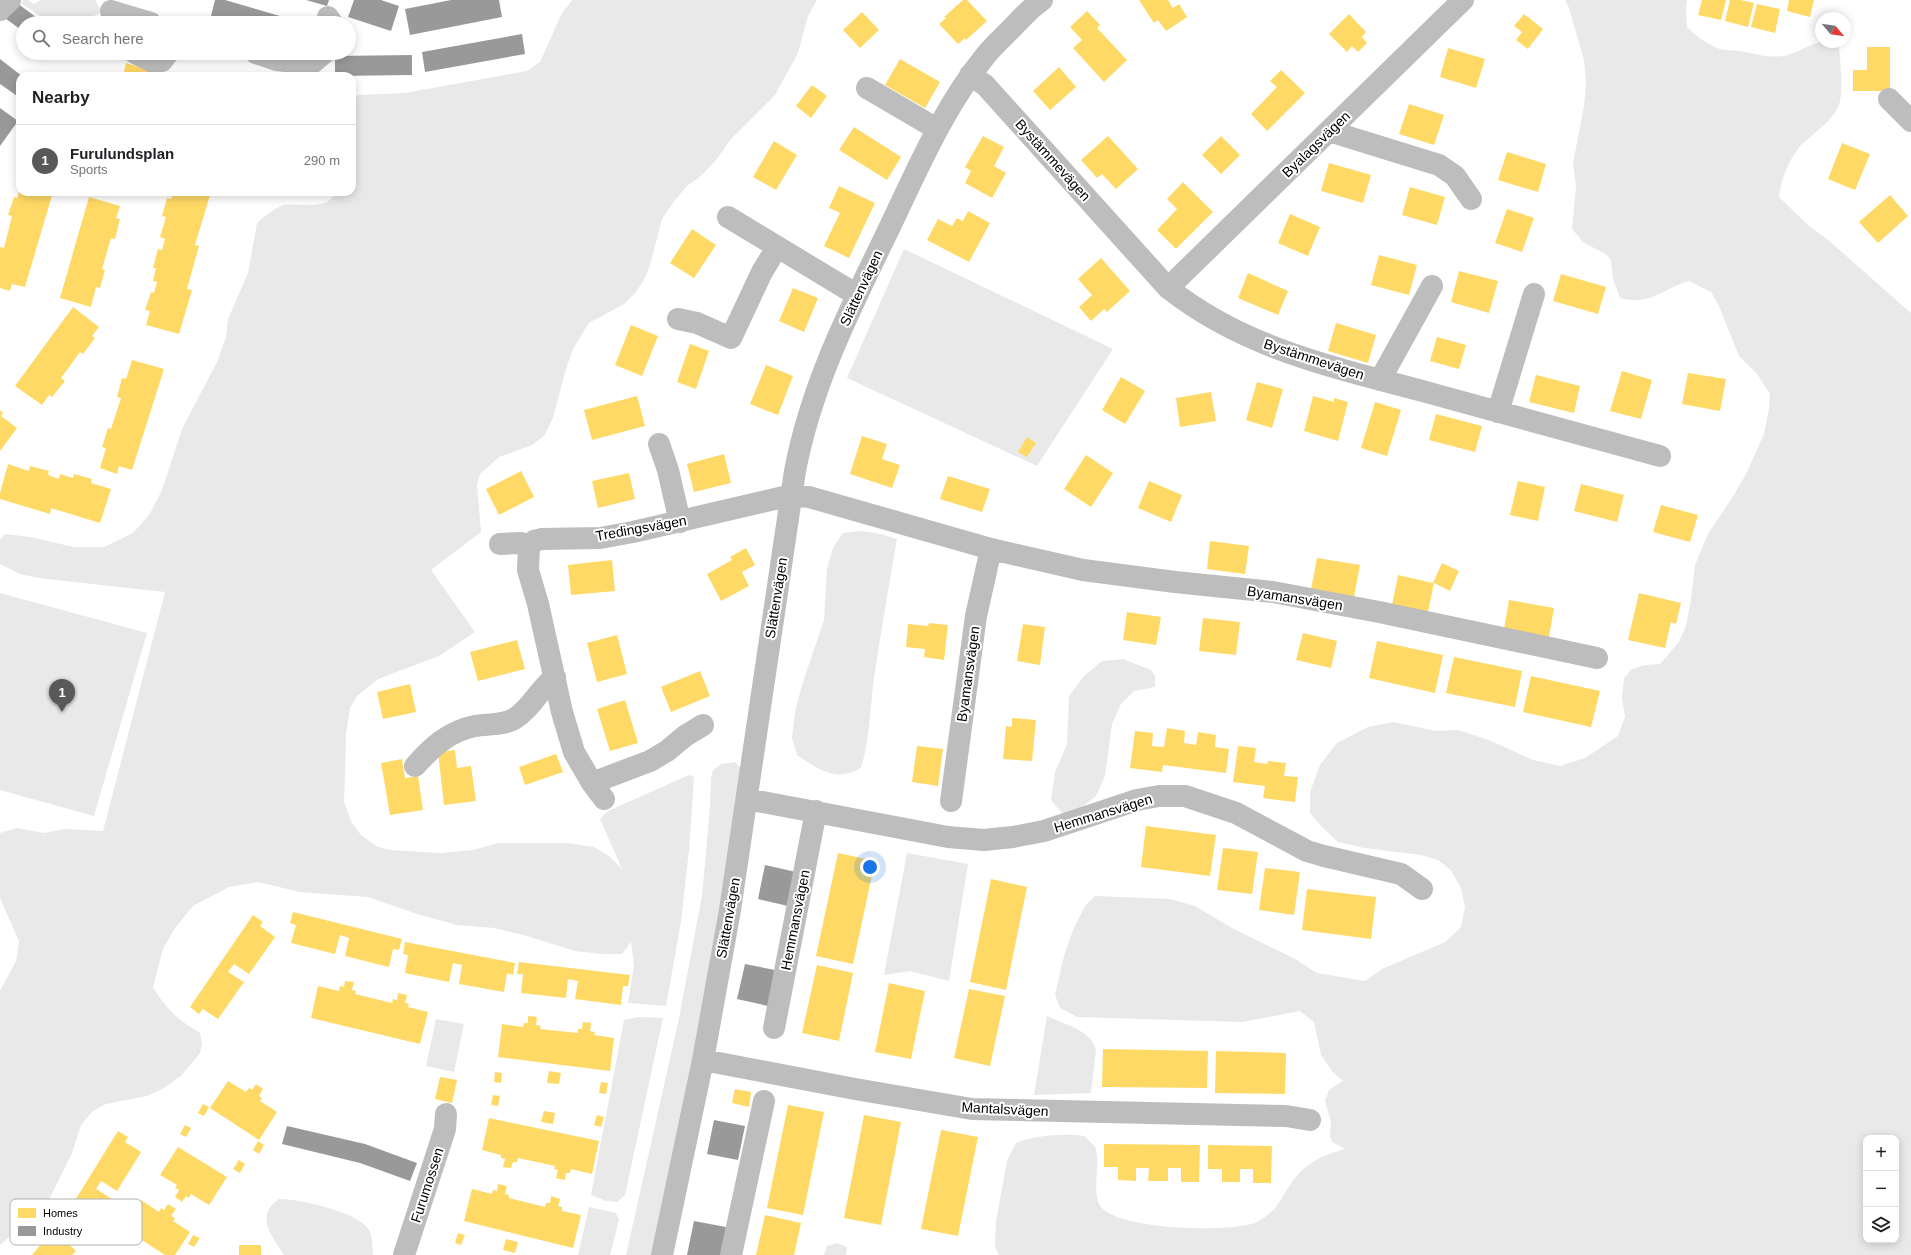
<!DOCTYPE html>
<html lang="en">
<head>
<meta charset="utf-8">
<style>
	:root { --surface:#fff; --page:#f6f6f6; --text:#202124; --muted:#757577; --line:#e0e0e0; --accent:#595959 }
	body { margin:0; font-family:Arial,sans-serif; background:var(--page); color:var(--text) }
	.controls { position:absolute; right:12px; bottom:12px; display:grid; overflow:hidden; border-radius:8px; box-shadow:0 2px 10px #0003 }
	.controls button { width:36px; height:36px; display:grid; place-items:center; padding:0; border:0; border-bottom:1px solid var(--line); background:var(--surface); color:var(--text); font:20px sans-serif }
	.compass { position:absolute; left:1815px; top:12px; width:36px; height:36px; border-radius:50%; background:var(--surface); box-shadow:0 2px 10px #0003; rotate:119deg }
	.you { position:absolute; left:870px; top:867px; width:14px; height:14px; margin:-10px; border:3px solid #fff; border-radius:50%; background:#1a73e8; box-shadow:0 0 0 6px #1a73e833 }
	.badge { display:grid; place-items:center; width:26px; height:26px; border-radius:50%; background:var(--accent); color:#fff; font-size:13px; font-weight:700 }
	.pin { position:absolute; translate:-50% -33px; filter:drop-shadow(0 1px 2px #0008) }
	.pin::after { content:''; position:absolute; top:21px; width:14px; height:12px; background:inherit; clip-path:polygon(0 0,100% 0,50% 100%) }
	.list { margin:0; padding:0; list-style:none }
	h2 { display:flex; justify-content:space-between; align-items:center; height:52px; margin:0; padding:0 16px; font-size:17px }
	h2 small { font-size:13px; font-weight:400; color:var(--muted) }
	.list li { display:grid; grid-template-columns:26px 1fr auto; gap:12px; align-items:center; box-sizing:border-box; height:72px; padding:0 16px; border-top:1px solid var(--line) }
	.list b { display:block; font-size:15px; white-space:nowrap }
	.list p { margin:0; font-size:13px; white-space:nowrap; color:var(--muted) }
	.list em { font-size:13px; font-style:normal; color:var(--muted) }
	.icon { flex:none; width:22px; height:22px; fill:none; stroke:currentColor; stroke-width:2; stroke-linecap:round; stroke-linejoin:round }
	.map { position:relative; flex:none; width:1911px; height:1255px; overflow:hidden }
	.search { position:absolute; background:var(--surface); box-shadow:0 2px 10px #0003; left:16px; top:16px; width:340px; height:44px; display:flex; align-items:center; gap:10px; box-sizing:border-box; padding:0 14px; border-radius:22px; color:var(--muted); font-size:15px }
	.panel { position:absolute; background:var(--surface); box-shadow:0 2px 10px #0003; left:16px; top:72px; width:340px; height:124px; border-radius:12px }
	.map>svg:first-child { display:block }
	.green { fill:#e9e9e9; fill-rule:evenodd }
	.homes { fill:#ffd966 }
	.industry { fill:#999 }
	.lines { fill:none; stroke-linecap:round; stroke-linejoin:round }
	.minor { stroke:#bdbdbd; stroke-width:22 }
	.labels { text-anchor:middle; stroke-width:4; stroke-linejoin:round; paint-order:stroke }
	.street-label { font-size:14px; fill:#000; stroke:#fff }
	.key { fill:#fff; stroke:#b2b2b2; stroke-width:1 }
	.key-label { font-size:11px; fill:#000 }
</style>
</head>
<body>
<div class="map">
<svg width="1911" height="1255" viewBox="0 0 1911 1255">
	<rect width="100%" height="100%" fill="#fff"/>
	<path class="green" d="M23,0h5l6,4 7,-4h54l7,12 -15,7 -2,4h-35l-29,-20z
		M572,0h245l-9,16 -10,37 -23,42 -45,45 -13,19 -16,17 -14,10 -12,14 -13,19 -12,46 -5,13 -9,14 -12,12 -35,19 -7,11 -9,15 -7,20 -13,49 -9,18 -12,9 -33,12 -19,17 -3,11 4,47 -50,38 44,62 -36,24 -61,23 -21,17 -7,12 -4,26 -1,38 -1,30 8,21 9,12 15,11 13,4 52,3 32,-3 25,-7h69l27,4 15,9 13,13 -22,-50 8,-8 81,-36 5,2 -5,73 -8,72 -15,84 -38,-3 6,-37 -3,-24 -9,12h-19l-28,-3 -48,-15 -33,-8 -37,-3 -40,-11 -49,-17 -68,-5 -42,-10 -29,5 -36,19 -18,22 -12,21 -10,38c14,23 24,32 47,46l2,11 -2,9 -19,23 -17,12 -17,8 -41,8 -13,7 -12,14 -9,28 -24,49 -48,43v-254l16,-30 3,-20 -19,-43v-65l17,-5 26,5 22,-4 38,2 62,-239 -127,-14 -18,-4 -20,-10v-24l5,-6 25,3 44,10h30l29,-14 16,-18 13,-25 20,-61 35,-67 9,-25 2,-18 20,-46 9,-50c7,-6 17,-15 27,-18 15,-3 43,7 52,-13h16v-93l7,-4 46,-2 122,-22 13,-9 22,-49z
		M1565,0h122l-1,9 1,18c8,8 18,16 30,21 7,3 16,2 24,3 15,3 26,7 42,5 16,-2 41,-24 56,-11 1,14 4,42 1,56 -3,17 -26,32 -38,43 -13,14 -21,35 -23,53l30,29 18,13 84,74v942h-912l-4,-9 1,-24 11,-61 9,-18c19,-8 48,-10 69,-7 2,3 8,8 10,11 6,15 -4,47 6,60 19,23 123,25 150,17 6,-1 14,-7 18,-10 12,-10 17,-26 27,-37 14,-17 29,-22 49,-28l-13,-7 -2,-6 1,-14 -6,-21 4,-11 14,-9 -11,-10 -11,-16 -7,-33 -14,-11 -58,11 -165,-5 -17,-9 -5,-13 9,-39 9,-26 12,-24 10,-10 75,3 25,7 37,22 63,31 22,14 48,8 17,-12 63,-27 16,-15 4,-20 -4,-19 -10,-18 -13,-10 -17,-5 -57,-7 -26,-6 -15,-14 -13,-15v-21l10,-27 17,-22 31,-16 25,-5 43,9 22,-1 31,10 44,20 27,6 25,-8 33,-22 7,-19 -3,-19 2,-20 8,-9 13,-4 15,-1 19,-22 7,-16 5,-26 4,-35 14,-33 25,-37 13,-23 17,-38 5,-25 1,-15 -13,-20 -18,-18 -20,-50 -8,-14 -22,-11c-17,4 -33,18 -50,19 -6,1 -13,-1 -19,-2l-7,-19 -2,-19 -5,-6 -22,-11 -12,-14 4,-43 -3,-23 11,-57 2,-24 -2,-22 -15,-52zM1866,1138h30v102h-30z
		M904,249l209,100 -76,117 -190,-88z
		M860,531l17,2 20,6c-8,46 -16,92 -23,139 -4,30 -4,61 -13,90 -25,15 -43,1 -64,-13l-5,-17 3,-26 7,-27 22,-65 3,-51 6,-21 10,-15z
		M0,593l147,40 -53,183 -94,-26z
		M1123,659l28,11 4,6v11l-21,4 -13,13 -9,20 -7,52 -9,20 -19,15 -15,2 -11,-13 4,-28 12,-28 2,-48 15,-20 18,-15z
		M735,762l6,6 -14,111 -71,376h-30l53,-237 23,-122 8,-89 1,-29 2,-8 8,-6z
		M907,853l61,11 -19,117 -39,-10 -26,4z
		M1047,1016c17,8 44,14 49,34l-5,43 -57,2z
		M639,1017l24,1 -38,177 -8,7 -11,-1 -15,-6 33,-175z
		M436,1019l28,5 -10,48 -28,-6z
		M279,1199c20,0 80,13 90,31 4,7 3,17 4,25h-89c-12,-19 -30,-39 -5,-56z
		M589,1207l27,6 3,7 -9,35h-32z
		M837,1243l10,4 -1,8h-22l3,-9z"/>
	<path class="homes" d="M963,0h4l20,21 -21,19 -1,-2 -7,6 -19,-20 7,-6 -2,-1z
		M1139,0h29l5,8 6,-4 8,13 -21,14 -8,-11 -4,3z
		M1702,0h24l-5,20 -23,-5z
		M1730,0h11l13,3 -6,24 -23,-6z
		M1789,0h25l-4,17 -23,-6z
		M1757,4l23,5 -5,24 -24,-6z
		M1087,11l13,14 -3,3 30,32 -23,22 -31,-34 9,-8 -12,-13z
		M862,12l17,18 -19,18 -17,-18z
		M1349,14l17,18 -4,5 5,6 -9,9 -6,-6 -5,6 -18,-18z
		M1524,14l19,15 -15,20 -12,-9 6,-8 -8,-6z
		M1867,47h23v44h-37v-21h14z
		M1448,48l37,11 -9,29 -36,-11z
		M900,59l40,23 -15,26 -40,-23z
		M126,63l44,13h-47z
		M1059,67l17,20 -26,23 -17,-19z
		M1281,70l24,23 -38,38 -16,-17 26,-27 -7,-6z
		M812,85l15,11 -16,22 -15,-12z
		M1409,104l35,11 -10,30 -35,-11z
		M854,127l47,30 -14,23 -48,-30z
		M983,136l21,11 -10,19 12,7 -14,25 -27,-15 6,-12 -6,-4z
		M1108,136l30,33 -22,20 -14,-15 -5,4 -16,-18z
		M1221,136l19,19 -19,19 -19,-19z
		M774,141l23,14 -21,35 -23,-13z
		M1842,143l28,11 -15,36 -27,-11z
		M1507,152l39,12 -8,28 -40,-12z
		M1329,163l42,12 -8,28 -42,-12z
		M1183,182l30,30 -37,37 -19,-19 20,-21 -10,-10z
		M839,186l36,17 -26,55 -25,-12 16,-33 -11,-5z
		M1410,187l35,10 -8,28 -35,-10z
		M20,189v3h33l-28,95 -13,-3 -2,7 -10,-3v-41l4,1 8,-32 -4,-1 6,-18 3,1z
		M173,192h38l-16,53 4,1 -12,43 5,1 -13,44 -33,-9 4,-14 -5,-1 6,-18 3,1 3,-11 -4,-1 3,-13h-3l5,-19 4,1 3,-11 -5,-2 6,-20 -4,-1 5,-18 4,1z
		M1890,195l18,21 -30,27 -19,-21z
		M89,197l31,9 -4,12 4,1 -5,20 -4,-1 -9,31 3,1 -5,18 -4,-1 -5,20 -31,-9z
		M1507,209l27,9 -12,34 -27,-9z
		M968,211l22,12 -21,39 -42,-22 11,-21 14,7 5,-8 6,3z
		M1290,214l30,13 -12,29 -30,-13z
		M692,229l24,16 -22,33 -24,-15z
		M1379,255l38,10 -8,30 -38,-10z
		M1101,258l29,33 -23,21 -3,-3 -13,12 -12,-14 13,-12 -14,-16z
		M1459,271l39,10 -9,32 -38,-11z
		M1248,273l40,18 -10,24 -40,-17z
		M1561,274l45,13 -8,27 -45,-13z
		M793,288l25,10 -14,34 -25,-11z
		M73,307l26,20 -7,9 3,2 -12,16 -3,-2 -19,26 4,3 -13,16 -3,-2 -7,10 -27,-19z
		M1336,323l40,12 -8,28 -40,-12z
		M631,325l27,11 -16,40 -27,-11z
		M1437,337l29,8 -7,24 -29,-8z
		M690,344l19,7 -13,38 -19,-7z
		M132,360l32,9 -32,101 -13,-4 -2,8 -17,-6 6,-20 -4,-1 6,-19 3,1 10,-31 -4,-1 5,-19 4,1z
		M766,365l27,11 -15,39 -28,-11z
		M1622,371l30,9 -11,39 -31,-8z
		M1688,373l38,6 -6,32 -38,-7z
		M1536,375l44,11 -6,27 -45,-11z
		M1121,377l24,14 -20,33 -23,-14z
		M1257,382l26,7 -11,39 -26,-8z
		M1211,392l5,29 -36,6 -4,-29z
		M637,396l8,30 -53,14 -8,-30z
		M1313,396l21,6v-4l14,4 -10,39 -34,-10z
		M1375,402l26,8 -14,46 -26,-8z
		M0,410l3,3 -2,3 16,12 -17,23z
		M1436,414l46,12 -7,26 -46,-12z
		M862,436l25,8 -5,15 18,6 -8,23 -42,-14z
		M1027,437l9,6 -9,14 -9,-5z
		M724,454l7,29 -37,9 -7,-28z
		M1086,455l27,18 -22,34 -27,-18z
		M8,464l21,7 1,-5 19,5 -1,4 11,4 1,-5 13,4 1,-4 18,5 -1,4 20,6 -11,34 -49,-15 -1,6 -50,-15v-6z
		M521,471l13,26 -35,18 -13,-26z
		M629,473l6,26 -37,9 -6,-27z
		M948,476l42,13 -8,23 -42,-13z
		M1149,481l33,14 -11,27 -33,-14z
		M1518,481l27,6 -7,34 -28,-6z
		M1581,484l43,11 -7,27 -43,-11z
		M1661,505l37,10 -8,27 -37,-10z
		M1210,541l39,5 -4,28 -38,-5z
		M746,548l9,17 -13,7 7,14 -28,15 -14,-27 25,-14 -2,-3z
		M1317,558l43,7 -6,32 -43,-8z
		M612,560l3,31 -44,4 -3,-30z
		M1442,563l17,8 -9,20 -16,-8 -6,29 -36,-7 6,-30 35,8z
		M1639,593l42,10 -5,21 -5,-2 -6,26 -37,-8z
		M1509,600l45,8 -5,29 -45,-8z
		M1127,612l34,5 -5,28 -33,-5z
		M1203,618l37,4 -4,33 -37,-4z
		M929,623l19,2 -4,35 -20,-3 1,-8 -19,-2 2,-23 20,2z
		M1023,624l22,3 -5,38 -23,-4z
		M1303,633l34,8 -6,27 -35,-8z
		M617,635l10,39 -30,8 -10,-39z
		M517,640l8,29 -47,12 -8,-29z
		M1377,641l66,14 -8,38 -66,-15z
		M1454,657l68,14 -7,36 -69,-14z
		M700,671l10,25 -39,16 -10,-25z
		M1531,676l69,15 -9,36 -68,-15z
		M410,684l6,28 -33,7 -6,-27z
		M625,700l13,43 -28,8 -13,-42z
		M1012,718l24,2 -4,41 -29,-2 3,-33 6,1z
		M1167,728l18,3 -1,12 12,2 2,-13 18,3 -1,12 14,2 -3,24 -63,-8 -1,7 -32,-4 5,-37 18,2 -1,13 12,1z
		M917,746l26,3 -5,37 -26,-4z
		M1238,746l18,2 -2,14 13,2 1,-3 18,2 -2,13 14,1 -3,25 -32,-4 2,-12 -32,-4z
		M455,750l2,18 14,-2 5,35 -32,4 -6,-53z
		M556,754l7,18 -38,13 -6,-18z
		M402,759l3,19 13,-2 5,34 -33,5 -9,-52z
		M1146,826l70,9 -6,41 -69,-9z
		M1223,848l35,4 -6,42 -35,-4z
		M838,853l37,8 -22,103 -37,-8z
		M1265,868l35,4 -6,43 -35,-5z
		M991,879l36,8 -21,103 -36,-8z
		M1307,889l69,8 -5,42 -69,-9z
		M293,912l109,27 -3,11 -6,-1 -4,18 -44,-11 4,-18 -9,-3 -5,19 -44,-11 5,-18 -6,-2z
		M253,915l10,7 -3,4 15,11 -26,37 -15,-10 -6,8 16,10 -26,37 -15,-10 -4,5 -9,-7z
		M405,942l110,21 -2,12 -6,-2 -3,19 -45,-8 3,-19 -4,-1 -5,-1 -4,19 -44,-9 3,-18 -5,-1z
		M519,962l111,13 -2,11h-5l-2,19 -46,-6 3,-18 -10,-2 -2,19 -45,-5 2,-19h-6z
		M817,965l36,8 -14,68 -37,-8z
		M345,981l9,1 -2,8 4,1 -1,3 37,9 1,-4 4,1 1,-7 9,2 -2,8 4,1 -1,3 20,5 -8,32 -109,-26 7,-32 21,5 1,-5 4,1z
		M889,983l36,8 -14,68 -36,-7z
		M969,989l36,7 -15,70 -36,-8z
		M528,1016l9,1 -1,8 5,1 -1,3 38,4v-4h4l1,-7 8,1 -1,8 5,1 -1,3 20,3 -4,33 -112,-14 4,-33 21,3 1,-4h4z
		M1103,1049l105,2 -1,37 -105,-1z
		M1216,1051l70,2 -1,41 -70,-1z
		M549,1071l12,2 -2,11 -12,-1z
		M495,1072l7,1 -1,10 -7,-1z
		M440,1077l17,3 -5,23 -17,-4z
		M228,1081l18,11 3,-4 3,2 4,-6 7,5 -4,7 3,2 -2,3 17,11 -18,28 -49,-32z
		M601,1082l7,1 -2,11 -7,-1z
		M735,1089l16,3 -2,15 -17,-4z
		M493,1095l7,1 -2,10 -7,-1z
		M203,1104l6,3 -5,9 -6,-3z
		M788,1105l36,7 -21,103 -36,-7z
		M544,1111l11,2 -2,11 -12,-2z
		M597,1115l7,2 -3,10 -7,-2z
		M864,1115l37,7 -20,103 -37,-7z
		M489,1118l110,23 -7,33 -21,-5 -1,4h-4l-1,7 -9,-2 2,-8 -4,-1 1,-3 -37,-8 -1,4h-4l-2,6 -8,-1 2,-8 -4,-1v-3l-19,-5z
		M185,1125l6,3 -5,9 -6,-3z
		M941,1130l37,7 -20,99 -37,-7z
		M118,1131l10,6 -3,5 16,10 -24,39 -16,-10 -5,8 16,10 -25,38 -16,-10 -3,5 -9,-6z
		M258,1141l6,4 -5,9 -6,-4z
		M1104,1144l96,1 -1,37h-18v-14h-13v13h-20l1,-13h-13v13l-18,-1v-13h-14z
		M1208,1145l64,1 -1,37h-18v-14h-13v13h-18v-13h-14z
		M178,1147l49,30 -18,28 -18,-11 -2,4 -3,-2 -4,6 -7,-5 4,-7 -4,-2 2,-3 -17,-10z
		M239,1160l6,4 -5,9 -7,-4z
		M498,1184l9,2 -2,8 4,1v3l36,9 1,-4h4l1,-7 9,3 -2,7 4,1v4l19,4 -8,33 -109,-27 8,-32 20,5 1,-4 4,1z
		M141,1200l18,12 2,-4 3,2 4,-6 8,5 -5,7 4,2 -2,3 17,11 -15,23h-10l-42,-27z
		M765,1215l36,8 -7,32h-38z
		M56,1226l9,8 -3,4 14,13 -4,4h-40z
		M458,1233l7,2 -4,10 -6,-2z
		M193,1235l7,3 -6,9 -6,-3z
		M506,1239l12,3 -3,11 -12,-3z
		M239,1245h22v10h-22z"/>
	<path class="industry" d="M215,0h10l79,23h-69l-24,-7z
		M306,0h23l-2,6z
		M354,0h27l18,6 -8,25 -43,-14z
		M451,0h48l3,17 -92,18 -5,-26z
		M17,3l27,20h-21v8l-17,-12z
		M522,34l3,20 -100,18 -3,-20z
		M412,55v20l-77,1v-20z
		M0,59l22,17h-2v22l-20,-14z
		M0,108l18,13 -18,25z
		M765,865l31,7 -8,34 -30,-7z
		M745,964l30,6 -7,36 -31,-7z
		M714,1120l31,6 -7,34 -31,-6z
		M287,1126l78,18 52,19 -7,18 -50,-18 -78,-19z
		M694,1221l32,6 -5,28h-34z"/>
	<g class="lines">
		<path class="minor" d="M0,10l10,-10
			M111,11l40,12
			M328,17l4,6
			M135,53l18,9 9,-1 6,-8
			M256,53l21,7 34,4 13,-11
			M970,75l15,10 183,203c77,61 165,79 258,104 78,22 156,43 234,64
			M867,88l70,41
			M1889,99l22,22
			M1329,131l110,34 16,11 16,23
			M728,217l129,78
			M1168,288l295,-288
			M678,319l19,4 34,15 31,-66 15,-25
			M1380,380l52,-94
			M1498,412l36,-118
			M659,444l9,26 12,52
			M500,544l20,-1 9,2
			M415,766c17,-19 34,-35 60,-40 12,-2 29,-1 39,-7 17,-10 25,-30 41,-42
			M592,783l58,-22 17,-10 18,-15 18,-11
			M604,799l-12,-16 -18,-31 -12,-40 -24,-108 -10,-34 1,-25 5,-4 8,-2 58,-1 33,-6 159,-37 17,2 182,52 92,21 92,12 98,10 106,20 218,46
			M747,799l201,38 36,3 29,-3 31,-6 93,-31 22,-4h26l51,17 71,38 17,5 77,18 21,15
			M951,801l25,-185 15,-67
			M774,1028l42,-217
			M703,1060l152,29 117,20 314,7 24,4
			M404,1255l41,-126 1,-15
			M662,1255l41,-195 27,-150 65,-439c16,-84 53,-158 90,-234 30,-62 57,-128 101,-182 7,-9 17,-18 25,-26 10,-10 19,-21 31,-29
			M731,1255l33,-154"/>
	</g>
	<g class="labels">
		<g class="street-label">
			<text transform="translate(1316 144) rotate(-44)" y="5">Byalagsvägen</text>
			<text transform="translate(1053 160) rotate(48)" y="5">Bystämmevägen</text>
			<text transform="translate(861 288) rotate(-65)" y="5">Slättenvägen</text>
			<text transform="translate(1314 359) rotate(18)" y="5">Bystämmevägen</text>
			<text transform="translate(641 528) rotate(-10)" y="5">Tredingsvägen</text>
			<text transform="translate(776 598) rotate(-81)" y="5">Slättenvägen</text>
			<text transform="translate(1295 598) rotate(9)" y="5">Byamansvägen</text>
			<text transform="translate(968 674) rotate(-82)" y="5">Byamansvägen</text>
			<text transform="translate(1103 813) rotate(-17)" y="5">Hemmansvägen</text>
			<text transform="translate(728 918) rotate(-80)" y="5">Slättenvägen</text>
			<text transform="translate(795 920) rotate(-79)" y="5">Hemmansvägen</text>
			<text transform="translate(1005 1109) rotate(3)" y="5">Mantalsvägen</text>
			<text transform="translate(427 1185) rotate(-72)" y="5">Furumossen</text>
		</g>
	</g>
	<rect x="10" y="1199" width="132" height="46" rx="6" class="key"/>
	<rect x="18" y="1208" width="18" height="10" fill="#ffd966"/>
	<rect x="18" y="1226" width="18" height="10" fill="#999"/>
	<g class="key-label">
		<text x="43" y="1217">Homes</text>
		<text x="43" y="1235">Industry</text>
	</g>
</svg>
<div class="controls">
<button>+</button>
<button>−</button>
<button><svg class="icon" aria-label="layers" viewBox="0 0 24 24"><path d="M12 4l9 5-9 5-9-5zM3 14l9 5 9-5"/></svg></button>
</div>
<svg class="compass" viewBox="-18 -18 36 36"><path d="M0-13l5 13h-10z" fill="#e53935"/><path d="M0 13l5-13h-10z" fill="#757577"/></svg>
<div class="you"></div>
<div class="pin badge" style="left:62px;top:712px">1</div>
<div class="search"><svg class="icon" aria-label="search" viewBox="0 0 24 24"><circle cx="10" cy="10" r="6"/><path d="M15 15l6 6"/></svg>Search here</div>
<section class="panel">
<h2>Nearby<small></small></h2>
<ul class="list">
<li><span class="badge">1</span><div><b>Furulundsplan</b><p>Sports</p></div><em>290 m</em></li>
</ul>
</section>
</div>
</body>
</html>
